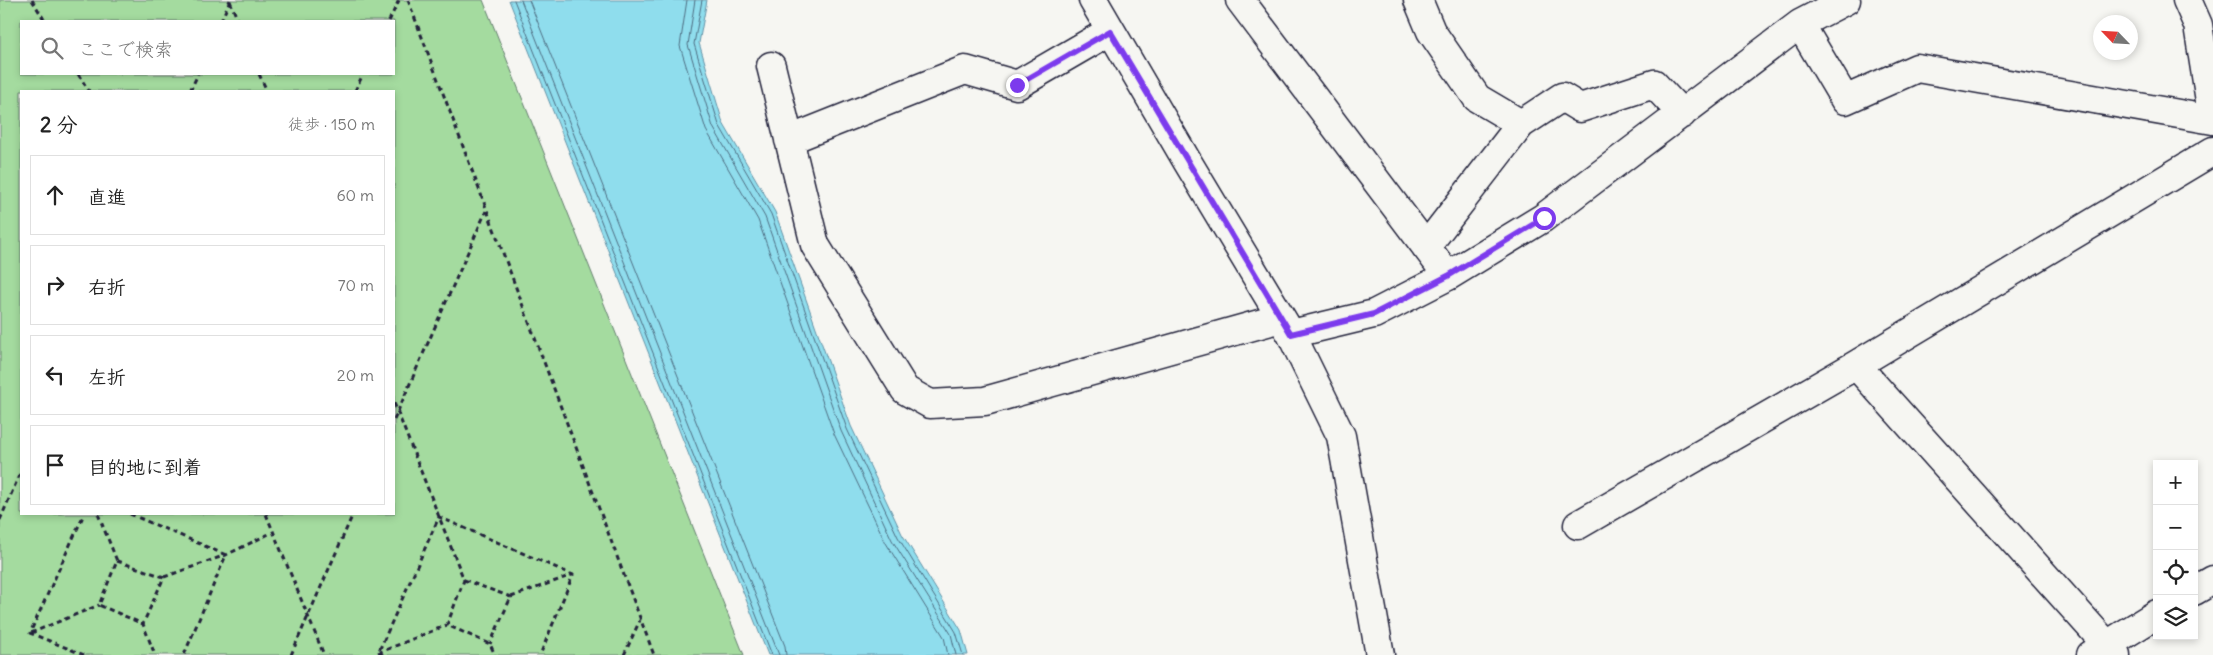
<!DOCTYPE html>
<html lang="ja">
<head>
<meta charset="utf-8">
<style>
	:root { --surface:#fff; --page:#f2f2f2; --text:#222; --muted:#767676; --line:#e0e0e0 }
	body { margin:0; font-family:Delius,"Klee One",sans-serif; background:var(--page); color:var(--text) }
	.controls { position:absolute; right:15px; bottom:15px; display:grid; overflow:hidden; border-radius:0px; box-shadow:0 2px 8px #0003 }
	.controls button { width:45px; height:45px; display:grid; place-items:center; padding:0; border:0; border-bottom:1px solid var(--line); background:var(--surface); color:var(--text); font:25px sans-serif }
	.compass { position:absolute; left:2093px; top:15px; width:45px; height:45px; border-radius:50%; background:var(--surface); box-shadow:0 2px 8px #0003; rotate:295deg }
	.stop { position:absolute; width:15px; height:15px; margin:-11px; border:4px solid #7c3aed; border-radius:50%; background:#fff }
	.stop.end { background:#7c3aed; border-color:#fff; box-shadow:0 1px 5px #0008 }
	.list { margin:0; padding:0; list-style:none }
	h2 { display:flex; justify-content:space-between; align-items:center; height:65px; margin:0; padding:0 20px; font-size:21px }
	h2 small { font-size:16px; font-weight:400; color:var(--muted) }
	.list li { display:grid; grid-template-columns:32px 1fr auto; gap:15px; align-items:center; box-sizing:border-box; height:80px; margin:0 10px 10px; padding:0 10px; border:1px solid var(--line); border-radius:0px }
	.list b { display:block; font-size:19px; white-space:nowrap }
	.list em { font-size:16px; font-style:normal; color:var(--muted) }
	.icon { flex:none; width:28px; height:28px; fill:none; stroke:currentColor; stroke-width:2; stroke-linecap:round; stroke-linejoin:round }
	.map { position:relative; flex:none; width:2213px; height:655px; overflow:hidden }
	.search { position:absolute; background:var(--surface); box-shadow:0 2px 8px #0003; left:20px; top:20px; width:375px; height:55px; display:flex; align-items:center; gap:12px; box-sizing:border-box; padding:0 18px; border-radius:0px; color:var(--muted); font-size:19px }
	.panel { position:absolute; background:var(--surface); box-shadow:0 2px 8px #0003; left:20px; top:90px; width:375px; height:425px; border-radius:0px }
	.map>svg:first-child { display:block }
	.green { fill:#a4db9f; stroke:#637e6d; fill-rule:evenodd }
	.water { fill:#8fdded; stroke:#6392a6 }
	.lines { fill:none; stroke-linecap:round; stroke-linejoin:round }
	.shore { stroke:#4e6d82; stroke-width:1 }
	.minor-casing { stroke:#22223b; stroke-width:31 }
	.path { stroke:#22223b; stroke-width:3; stroke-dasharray:5 4; stroke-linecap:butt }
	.minor { stroke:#f6f6f2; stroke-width:28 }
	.route { stroke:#7c3aed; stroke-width:6 }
</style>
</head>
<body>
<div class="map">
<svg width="2213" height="655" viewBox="0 0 2213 655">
	<rect width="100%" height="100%" fill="#f6f6f2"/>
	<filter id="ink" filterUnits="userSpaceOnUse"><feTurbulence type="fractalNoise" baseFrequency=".02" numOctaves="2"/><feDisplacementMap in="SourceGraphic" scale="10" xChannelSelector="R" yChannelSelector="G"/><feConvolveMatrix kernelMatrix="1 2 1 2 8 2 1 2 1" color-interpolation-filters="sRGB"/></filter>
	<g filter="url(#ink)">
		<path class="green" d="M0,0h483l261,655h-744zM21,21h373v53h-373zM21,91h373v423h-373z"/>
		<path class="water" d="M509,0h198l-8,43 24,80 52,89 76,214 51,108 59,96 7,25h-200z"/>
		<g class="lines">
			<path class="shore" d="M514,0l258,655
				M521,0l258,655
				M529,0l256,646 1,9
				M687,0l-7,46 26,84 52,90 76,214 52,109 58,94 4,18
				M695,0l-7,45 25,82 52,90 76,214 51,109 59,94 5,21
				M702,0l-8,44 25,81 52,89 76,215 51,108 58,95 7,23"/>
			<defs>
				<path id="minor" d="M1093,0l94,161 104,173 50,102 39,219
					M1240,0l208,276
					M1418,0l13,31 46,67 44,26
					M2187,0l11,25 15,95
					M1800,24l46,-24
					M771,66l44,179 90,145 25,14 55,-3 296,-83
					M789,140l176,-70 52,15 93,-54
					M1426,247l95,-123 41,-27 18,11 74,-24 28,30
					M1291,334l83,-20 74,-38 95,-58 257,-194 45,76 72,-32 296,52
					M1856,365l260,290
					M1578,525l278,-160 357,-214
					M2194,591l19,-11
					M2091,655l66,-41"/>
			</defs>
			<use href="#minor" class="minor-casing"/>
			<path class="path" d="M32,0l13,21
				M408,0l246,655
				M230,1l8,20
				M221,21l9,-21
				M389,21l10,-21
				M78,74l11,17
				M259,74l8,17
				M190,91l8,-17
				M355,91l8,-17
				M394,403l70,177 -17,45 43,19 5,11
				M394,420l92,-209
				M98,514l19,47 -18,44 44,19 12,31
				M130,514l96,41 -42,100
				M266,514l58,141
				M0,520l21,-49
				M117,561l47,16 -21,47
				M164,577l62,-22 47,-23
				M464,580l47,17 -21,47
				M511,597l61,-22
				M31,633l68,-28
				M378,653l69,-28
				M84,655l-54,-22 54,-119
				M291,655l62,-141
				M383,655l-5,-2 61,-136 134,58 -33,80
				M624,655l16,-35"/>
			<use href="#minor" class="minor"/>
		</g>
	</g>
	<g class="lines" filter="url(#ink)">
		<path class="route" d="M1017,85l93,-54 181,303 83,-20 74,-38 96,-58"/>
	</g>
</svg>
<div class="controls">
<button>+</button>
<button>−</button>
<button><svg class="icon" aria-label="locate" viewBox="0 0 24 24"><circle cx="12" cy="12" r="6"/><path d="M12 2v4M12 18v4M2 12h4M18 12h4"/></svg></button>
<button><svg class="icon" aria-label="layers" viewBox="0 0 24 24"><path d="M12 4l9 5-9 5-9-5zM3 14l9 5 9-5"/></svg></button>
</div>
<svg class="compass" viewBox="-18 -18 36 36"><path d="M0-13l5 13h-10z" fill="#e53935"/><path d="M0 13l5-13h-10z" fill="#767676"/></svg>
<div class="stop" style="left:1544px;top:218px"></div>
<div class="stop end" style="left:1017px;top:85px"></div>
<div class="search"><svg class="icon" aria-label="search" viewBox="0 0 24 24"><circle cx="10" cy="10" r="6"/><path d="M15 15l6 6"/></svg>ここで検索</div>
<section class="panel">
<h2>2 分<small>徒歩 · 150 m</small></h2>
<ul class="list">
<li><svg class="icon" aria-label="ahead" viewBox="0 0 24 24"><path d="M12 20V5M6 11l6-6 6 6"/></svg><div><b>直進</b></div><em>60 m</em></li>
<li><svg class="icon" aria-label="right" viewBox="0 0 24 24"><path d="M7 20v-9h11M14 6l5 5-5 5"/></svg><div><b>右折</b></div><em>70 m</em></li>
<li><svg class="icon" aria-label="left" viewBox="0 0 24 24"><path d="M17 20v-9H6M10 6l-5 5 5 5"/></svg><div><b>左折</b></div><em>20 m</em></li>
<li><svg class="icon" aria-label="arrive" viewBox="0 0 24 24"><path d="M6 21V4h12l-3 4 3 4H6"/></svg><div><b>目的地に到着</b></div></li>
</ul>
</section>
</div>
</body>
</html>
